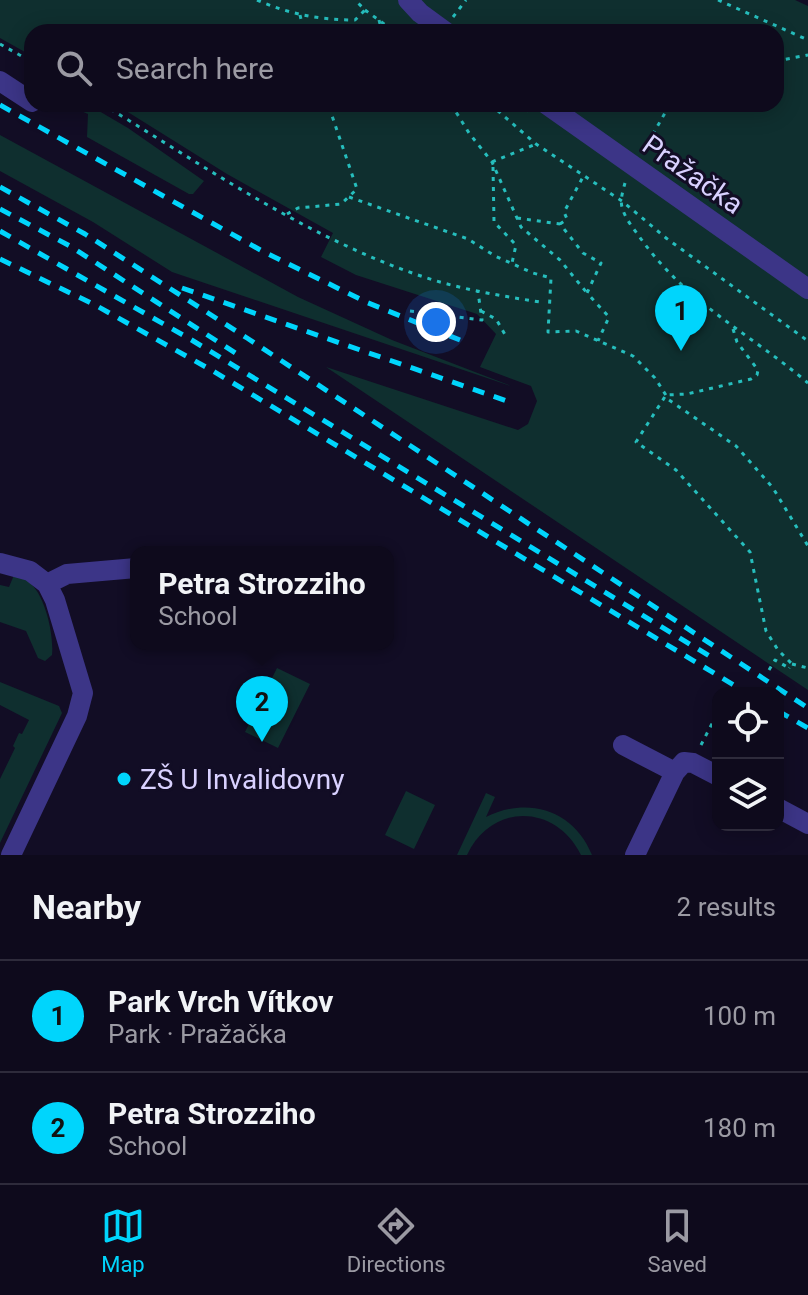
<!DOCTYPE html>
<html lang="en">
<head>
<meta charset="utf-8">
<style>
	:root { --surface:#0e0a1c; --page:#171325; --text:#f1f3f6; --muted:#9b9aa3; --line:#2e2b3b; --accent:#00d5fc }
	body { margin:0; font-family:Roboto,sans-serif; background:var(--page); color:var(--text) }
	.controls { position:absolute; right:24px; bottom:24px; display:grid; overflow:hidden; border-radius:16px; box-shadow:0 4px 20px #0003 }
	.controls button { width:72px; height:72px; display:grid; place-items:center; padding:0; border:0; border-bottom:2px solid var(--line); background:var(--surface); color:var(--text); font:40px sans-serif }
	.you { position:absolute; left:436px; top:322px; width:28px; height:28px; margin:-20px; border:6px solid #fff; border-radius:50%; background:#1a73e8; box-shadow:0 0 0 12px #1a73e833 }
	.badge { display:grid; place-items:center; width:52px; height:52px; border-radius:50%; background:var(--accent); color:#111; font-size:26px; font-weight:700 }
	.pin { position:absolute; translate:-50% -66px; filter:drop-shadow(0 2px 4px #0008) }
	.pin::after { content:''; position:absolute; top:42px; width:28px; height:24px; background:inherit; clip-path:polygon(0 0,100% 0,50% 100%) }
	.popup { position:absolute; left:130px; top:546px; width:264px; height:104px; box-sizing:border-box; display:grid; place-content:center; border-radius:16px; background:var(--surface); filter:drop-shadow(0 2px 6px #0005); font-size:26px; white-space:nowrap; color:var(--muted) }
	.popup b { font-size:30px; color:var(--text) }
	.popup::after { content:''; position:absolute; left:50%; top:100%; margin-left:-16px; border:16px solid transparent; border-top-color:var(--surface) }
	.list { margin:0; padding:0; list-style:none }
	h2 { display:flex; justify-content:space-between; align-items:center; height:104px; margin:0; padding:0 32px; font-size:34px }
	h2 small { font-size:26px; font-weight:400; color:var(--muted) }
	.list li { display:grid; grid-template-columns:52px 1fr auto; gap:24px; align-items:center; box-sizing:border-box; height:112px; padding:0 32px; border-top:2px solid var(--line) }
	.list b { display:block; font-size:30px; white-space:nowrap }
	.list p { margin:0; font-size:26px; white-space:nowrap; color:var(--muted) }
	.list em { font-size:26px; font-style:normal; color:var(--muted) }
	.icon { flex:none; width:44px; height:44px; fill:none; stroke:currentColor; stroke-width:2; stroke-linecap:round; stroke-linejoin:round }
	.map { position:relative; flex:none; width:808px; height:855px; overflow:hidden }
	.search { position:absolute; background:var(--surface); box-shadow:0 4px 20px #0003; left:24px; right:24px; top:24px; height:88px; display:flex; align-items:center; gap:20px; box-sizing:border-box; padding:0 28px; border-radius:24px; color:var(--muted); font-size:30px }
	.sheet { height:328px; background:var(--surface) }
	nav { display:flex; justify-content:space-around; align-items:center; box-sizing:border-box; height:112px; border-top:2px solid var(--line); background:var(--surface); font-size:22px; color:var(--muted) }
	nav a { display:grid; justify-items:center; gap:4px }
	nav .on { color:var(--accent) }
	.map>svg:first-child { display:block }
	.green { fill:#0f2f2f }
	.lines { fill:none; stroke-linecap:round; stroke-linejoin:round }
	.path { stroke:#26bebd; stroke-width:3; stroke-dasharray:4 6; stroke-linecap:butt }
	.minor { stroke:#3c3587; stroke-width:20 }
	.rail { stroke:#00d5fc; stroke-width:5; stroke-dasharray:12 10; stroke-linecap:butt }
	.poi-dot { fill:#00d5fc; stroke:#120d25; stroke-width:3 }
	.labels { text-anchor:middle; stroke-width:6; stroke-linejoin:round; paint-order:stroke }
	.street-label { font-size:28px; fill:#d9d1ff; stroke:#120d25 }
	.poi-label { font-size:28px; fill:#d9d1ff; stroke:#120d25; text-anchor:start }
</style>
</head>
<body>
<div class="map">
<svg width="808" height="855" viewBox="0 0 808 855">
	<rect width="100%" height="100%" fill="#120d25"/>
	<path class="green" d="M0,0h795l13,6v684l-482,-323 192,63 10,-6 9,-23 -6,-15 -51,-19 16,-33 -19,-20 -121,-39 -35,-18 12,-24 -106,-59 -112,-70h661v-72h-744v24l-32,-18z
		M65,104h22l41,24 76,53 -11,13h-4l-102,-57 1,-23z
		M0,135l298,162 94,43 119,46 -339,-114 -79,-50 -93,-51z
		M14,575c7,2 13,4 18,10 14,14 22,51 20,70l-7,6 -7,-3 -12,-27 -26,-9v-37l9,2z
		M277,668l33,16 -32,64 -33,-16z
		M0,682l59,24 3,7 -62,130v-64l15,-31 -2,-2 6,-13 3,1 7,-14 -29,-15z
		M406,791l29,14 -21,44 -29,-14z
		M486,793l9,4 -9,20c42,-21 88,-7 106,38h-11c-25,-51 -89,-53 -114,0h-10z"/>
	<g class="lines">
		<path class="path" d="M257,0c32,14 63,20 98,20l10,-10 -10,-10
			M718,0l90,40
			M365,10l30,22
			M300,15l4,17
			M453,17l13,-17
			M379,20l3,12
			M0,44l32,18
			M776,61l32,-6
			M102,104c104,63 208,136 325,174 37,12 75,18 113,24
			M451,104l18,29 23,29 29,65 39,33 27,33
			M490,104l46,40 86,57 44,37 142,103
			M519,104l9,7
			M643,152l27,-48
			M492,162l44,-18
			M493,167l1,55 22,23 -4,18
			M625,183c-2,7 -5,17 -3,24 3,12 12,22 19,32 47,65 108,94 167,144
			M349,197l119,42 27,17 38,17 18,5 -3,54 28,-1 57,25 22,22 14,22 67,46 37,42 35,58
			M287,214l11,-6 43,-4 16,-15 -29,-85
			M517,218l43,6 23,29 18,10 -14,30 22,24 -11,24
			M560,224l7,-5 -3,-7 19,-35
			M410,311l72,9 -4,-28
			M481,311l15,8 11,19
			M733,329l4,13 21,28 -1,5 -6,4 -64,15 -21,1 -30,47 40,28 74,82 16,79 12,19 14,14 -3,4
			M792,664l16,4
			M769,670l6,-10 14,8
			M701,745l17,-33"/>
		<path class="minor" d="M408,0l12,13 26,19
			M0,81l32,21
			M546,104l262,185
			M0,563l30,8 17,13 8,16 28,93 -6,23 -66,139
			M47,584l20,-10 69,-6
			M623,745l52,27
			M778,808l30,16
			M635,855l40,-83 9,-10 9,1 25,13"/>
		<path class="rail" d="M0,105l264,147 102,50 94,38
			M0,187l85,47 162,104 561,370
			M0,209l70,37 173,112
			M0,231l190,108 521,318
			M0,259l97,47 116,65 534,322
			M182,288l325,113
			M778,711l30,17"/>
	</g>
	<circle class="poi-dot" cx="124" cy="779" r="8"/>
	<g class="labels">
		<g class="street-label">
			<text transform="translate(693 174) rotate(35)" y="10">Pražačka</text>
		</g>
		<g class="poi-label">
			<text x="140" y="789">ZŠ U Invalidovny</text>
		</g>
	</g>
</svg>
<div class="controls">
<button><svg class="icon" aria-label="locate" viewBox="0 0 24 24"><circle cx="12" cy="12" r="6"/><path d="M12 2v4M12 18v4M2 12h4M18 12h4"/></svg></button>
<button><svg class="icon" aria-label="layers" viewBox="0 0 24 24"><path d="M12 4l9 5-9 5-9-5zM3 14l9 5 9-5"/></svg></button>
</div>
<div class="you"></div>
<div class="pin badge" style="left:681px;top:351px">1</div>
<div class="pin badge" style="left:262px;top:742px">2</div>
<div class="popup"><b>Petra Strozziho</b>School</div>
<div class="search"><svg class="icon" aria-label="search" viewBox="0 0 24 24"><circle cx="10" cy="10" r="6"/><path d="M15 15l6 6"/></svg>Search here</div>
</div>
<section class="sheet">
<h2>Nearby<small>2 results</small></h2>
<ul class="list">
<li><span class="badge">1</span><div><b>Park Vrch Vítkov</b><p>Park · Pražačka</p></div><em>100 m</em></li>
<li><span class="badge">2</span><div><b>Petra Strozziho</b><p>School</p></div><em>180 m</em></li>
</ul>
</section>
<nav>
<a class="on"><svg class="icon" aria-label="map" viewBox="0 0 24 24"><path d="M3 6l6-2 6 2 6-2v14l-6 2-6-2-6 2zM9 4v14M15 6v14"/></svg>Map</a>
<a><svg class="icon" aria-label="directions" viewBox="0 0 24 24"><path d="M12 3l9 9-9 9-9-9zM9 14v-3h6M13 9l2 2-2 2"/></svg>Directions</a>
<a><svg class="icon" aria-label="saved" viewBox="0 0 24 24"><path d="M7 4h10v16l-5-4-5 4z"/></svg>Saved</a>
</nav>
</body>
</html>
